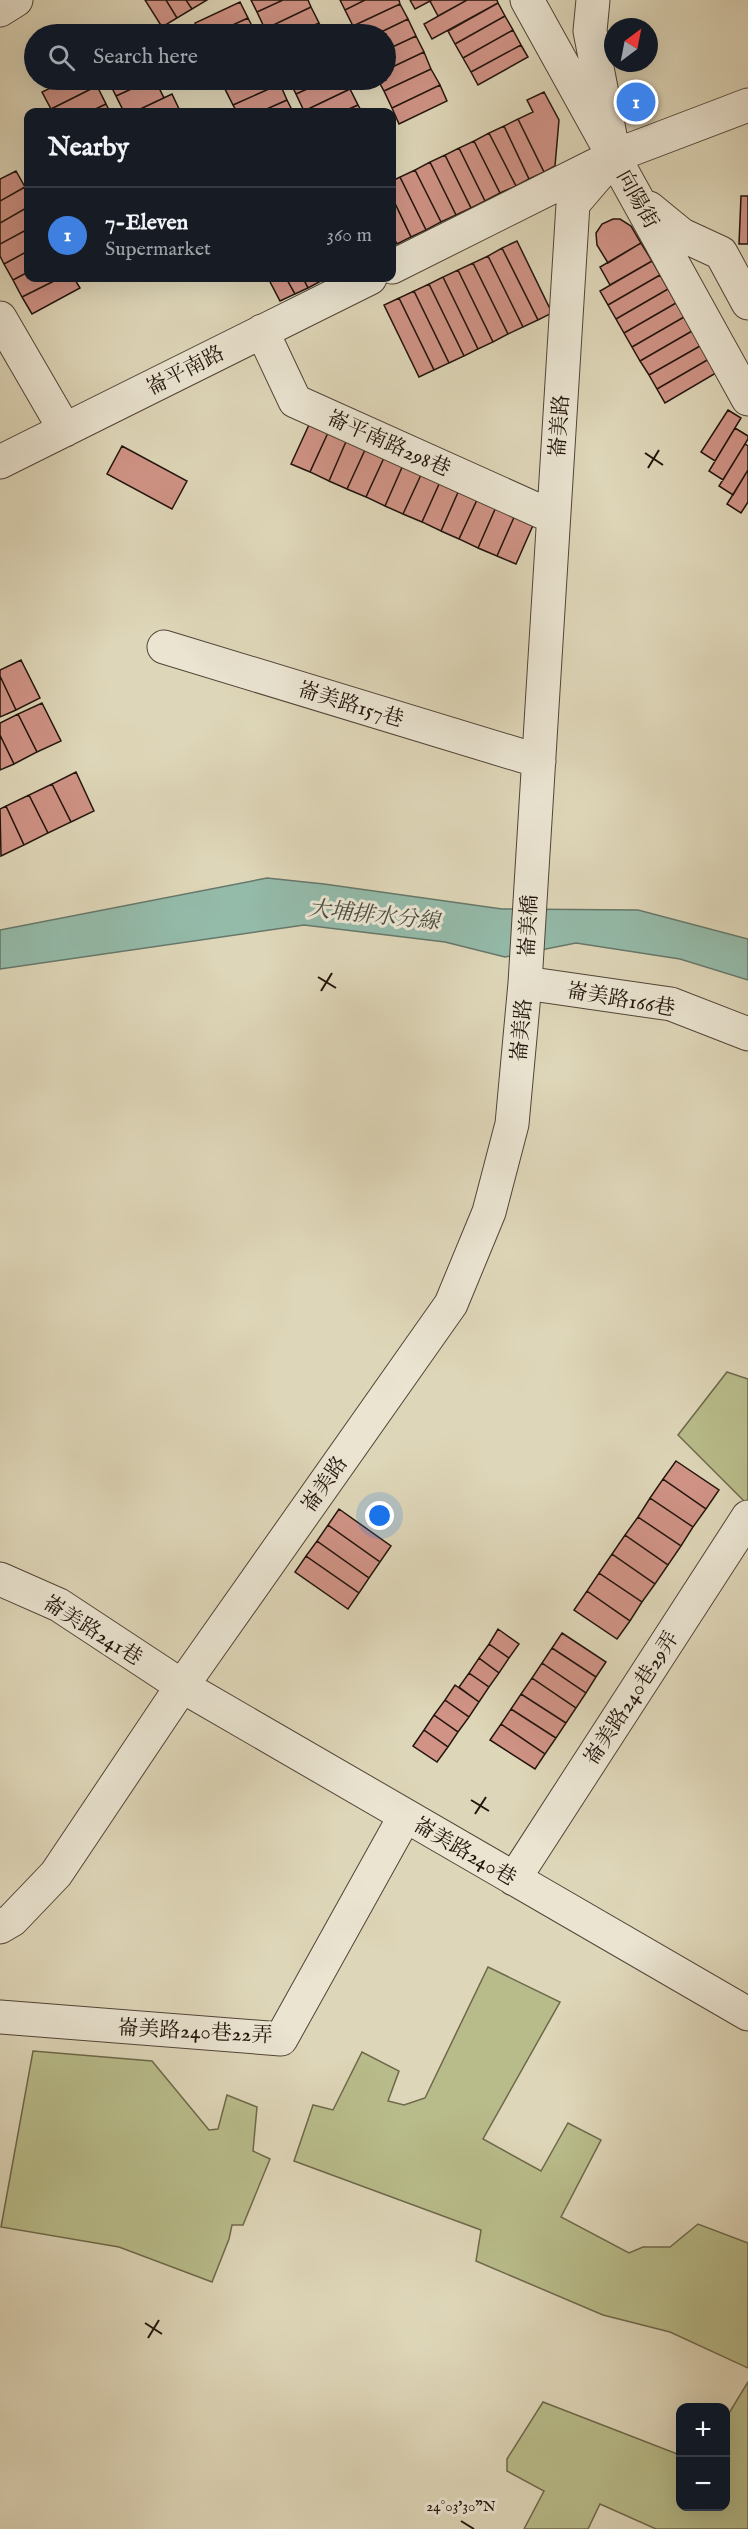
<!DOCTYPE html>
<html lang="en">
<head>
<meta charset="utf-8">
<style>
	:root { --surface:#171b24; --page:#242831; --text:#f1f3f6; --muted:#9ea1a6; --line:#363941; --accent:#2563eb }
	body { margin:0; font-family:"IM FELL English","Noto Serif TC",serif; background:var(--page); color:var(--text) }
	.controls { position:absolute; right:18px; bottom:18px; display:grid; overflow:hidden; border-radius:12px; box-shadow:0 6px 24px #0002 }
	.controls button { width:54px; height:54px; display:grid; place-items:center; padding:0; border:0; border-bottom:2px solid var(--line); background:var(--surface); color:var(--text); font:30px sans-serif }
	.compass { position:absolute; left:604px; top:18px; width:54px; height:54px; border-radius:50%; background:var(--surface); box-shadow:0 6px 24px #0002; rotate:32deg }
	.you { position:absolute; left:380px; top:1516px; width:21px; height:21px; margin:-15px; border:4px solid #fff; border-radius:50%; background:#1a73e8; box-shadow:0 0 0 9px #1a73e833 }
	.badge { display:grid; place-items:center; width:39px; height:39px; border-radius:50%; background:var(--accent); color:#fff; font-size:20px; font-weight:700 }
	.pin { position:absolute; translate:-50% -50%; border:3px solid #fff; box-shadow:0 2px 6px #0006 }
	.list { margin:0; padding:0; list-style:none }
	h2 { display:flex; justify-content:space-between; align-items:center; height:78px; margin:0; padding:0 24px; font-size:26px }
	h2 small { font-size:20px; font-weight:400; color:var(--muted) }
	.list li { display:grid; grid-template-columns:39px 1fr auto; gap:18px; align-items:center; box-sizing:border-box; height:96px; padding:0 24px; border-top:2px solid var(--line) }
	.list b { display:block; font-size:22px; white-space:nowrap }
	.list p { margin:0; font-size:20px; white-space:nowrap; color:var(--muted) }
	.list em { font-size:20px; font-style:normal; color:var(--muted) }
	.icon { flex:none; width:33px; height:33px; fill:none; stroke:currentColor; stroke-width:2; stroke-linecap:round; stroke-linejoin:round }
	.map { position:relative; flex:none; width:748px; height:2529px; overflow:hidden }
	.search { position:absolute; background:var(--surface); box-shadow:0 6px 24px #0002; left:24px; top:24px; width:372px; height:66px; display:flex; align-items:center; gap:15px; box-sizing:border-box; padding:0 21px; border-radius:33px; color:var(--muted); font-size:22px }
	.panel { position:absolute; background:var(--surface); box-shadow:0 6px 24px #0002; left:24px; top:108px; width:372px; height:174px; border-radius:12px }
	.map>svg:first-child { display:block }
	.green { fill:#b8bc8a; stroke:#6d684b; stroke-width:1.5 }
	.water { fill:#94baa9; stroke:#66786a; stroke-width:1.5 }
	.building { fill:#d09386; stroke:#22140c; stroke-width:1.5 }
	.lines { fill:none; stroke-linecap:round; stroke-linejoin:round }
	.minor-casing { stroke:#514437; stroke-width:35 }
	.minor { stroke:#eae4d1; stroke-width:33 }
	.ticks { fill:none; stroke:#22140c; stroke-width:2 }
	.labels { text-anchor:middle; stroke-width:6; stroke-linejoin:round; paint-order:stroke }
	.street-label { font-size:21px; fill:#22140c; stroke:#eae4d1 }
	.water-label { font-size:22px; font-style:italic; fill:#4a4e43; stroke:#eae4d1 }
	.ticks-label { font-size:15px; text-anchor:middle; fill:#22140c; stroke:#eae4d1; stroke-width:6; stroke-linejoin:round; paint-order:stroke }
</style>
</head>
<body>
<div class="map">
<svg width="748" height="2529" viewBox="0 0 748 2529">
	<rect width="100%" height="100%" fill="#ded6b8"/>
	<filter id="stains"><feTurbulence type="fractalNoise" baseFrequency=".00333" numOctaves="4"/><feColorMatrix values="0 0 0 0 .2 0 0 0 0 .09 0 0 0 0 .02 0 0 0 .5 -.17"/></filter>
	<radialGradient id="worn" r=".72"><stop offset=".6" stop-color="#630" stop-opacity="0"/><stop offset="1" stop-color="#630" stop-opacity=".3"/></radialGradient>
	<path class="green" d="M727,1372l21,7v126l-70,-70z
		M488,1967l72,35 -77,137 58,32 27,-48 33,17 -40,77 68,36 14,-6h27l28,-23 50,19v125l-78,-36 -67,-17 -127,-54 5,-31 -187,-69 19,-56 20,5 29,-58 37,19 -11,30 16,4 21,-7z
		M33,2051l119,10 57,69 9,-1 9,-34 30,12 -4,44 17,8 -27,66h-11l-3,14 -17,43 -93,-35 -118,-20z
		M748,2382v147h-92l-56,-25 -12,25h-64l20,-38 -37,-20v-12l36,-57 137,53v51h46v-88z"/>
	<path class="water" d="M267,878l57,6 178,25 136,1 110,29v41l-68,-21 -104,-16 -71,14 -60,-15 -141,-17 -304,44v-39z"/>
	<path class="building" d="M145,0h21l11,18 -15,9z
		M166,0h20l6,9 -15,9z
		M186,0h21l-15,9z
		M251,0h32l-26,12z
		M283,0h25l3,7 -46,22 -8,-17z
		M340,0h25l-20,10z
		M365,0h34l1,4 -47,22 -8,-16z
		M410,0h22l-17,9z
		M432,0h35l-29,16 -8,-15z
		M467,0h30l1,3 -66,36 -8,-15z
		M240,2l8,16 -35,16h-13l-5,-11z
		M498,3l7,13 -50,28 -7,-13z
		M400,4l8,15 -31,15h-21l-3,-8z
		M311,7l8,16 -24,11h-28l-2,-5z
		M505,16l8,14 -50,28 -8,-14z
		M248,18l8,16h-43z
		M408,19l8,17 -30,14v-16h-9z
		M319,23l6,11h-30z
		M513,30l8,15 -50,27 -8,-14z
		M416,36l8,16 -38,18v-20z
		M521,45l7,12 -50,28 -7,-13z
		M424,52l7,17 -47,22 -6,-11h8v-10z
		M431,69l9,16 -48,23 -8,-17z
		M67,80h27l3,6 -46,23 -9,-17z
		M108,80h43l-35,16z
		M151,80h4l9,18 -30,14h-10l-8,-16z
		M221,80h24l-20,9z
		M245,80h33l2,4 -47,21 -8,-16z
		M289,80h38l-31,14z
		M327,80h19l4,9 -46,22 -8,-17z
		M280,84l7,16 -27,12h-23l-4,-7z
		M440,85l7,16 -48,23 -7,-16z
		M97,86l9,18 -17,8h-37l-1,-3z
		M350,89l8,16 -16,7h-38v-1z
		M544,92l15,28 -4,46 -11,6 -26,-53 15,-7 -6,-12z
		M172,94l8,17 -4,1h-42z
		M287,100l6,12h-33z
		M106,104l4,8h-21z
		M358,105l4,7h-20z
		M518,119l26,53 -15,7 -25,-53z
		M504,126l25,53 -13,7 -27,-53z
		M489,133l27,53 -16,7 -26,-52z
		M474,141l26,52 -15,8 -26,-53z
		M459,148l26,53 -14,7 -26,-53z
		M445,155l26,53 -15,7 -26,-53z
		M430,162l26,53 -15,7 -26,-52z
		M415,170l26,52 -15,8 -26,-53z
		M16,171l9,16 -25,14v-22z
		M400,177l26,53 -15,7 -19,-40v-16z
		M25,187l3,6v14l-28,16v-22z
		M741,196h7v48h-9z
		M392,197l19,40 -14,7 -5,-10z
		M28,207v22l-28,15v-21z
		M613,219h7l11,7 10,17 -33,20 -11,-18 -1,-12 6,-9z
		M28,229v22l-24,13 -4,-8v-12z
		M517,241l35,72 -14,7 -36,-72z
		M641,243l11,18 -42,24 -10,-18z
		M502,248l36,72 -15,7 -35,-71z
		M28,251v21l-15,8 -9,-16z
		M488,256l35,71 -15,7 -35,-71z
		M652,261l8,14 -52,30 -8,-14z
		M473,263l35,71 -15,8 -35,-72z
		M458,270l35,72 -15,7 -35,-72z
		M28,272v6h32l-38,19 -9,-17z
		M660,275l8,14 -52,30 -8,-14z
		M443,277l35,72 -14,7 -35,-72z
		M60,278h14l6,10 -48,26 -10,-17z
		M268,278h18l9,16 -15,7z
		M286,278h17l5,10 -13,6z
		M303,278h19l1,2 -15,8z
		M429,284l35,72 -15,7 -35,-72z
		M668,289l8,14 -52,30 -8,-14z
		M414,291l35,72 -15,7 -35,-72z
		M399,298l35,72 -15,7 -35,-72z
		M676,303l8,14 -52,30 -8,-14z
		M684,317l8,14 -52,30 -8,-14z
		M692,331l8,15 -51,29 -9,-14z
		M700,346l9,13 -52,30 -8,-14z
		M709,359l7,14 -51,30 -8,-14z
		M728,410l13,8 -26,43 -14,-9z
		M314,414l19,8 -23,50 -19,-8z
		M333,422l18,8 -22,51 -19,-9z
		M735,428l13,8v3l-25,41 -14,-9z
		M351,430l19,9 -23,50 -18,-8z
		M370,439l19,8 -23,50 -19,-8z
		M745,444l3,2v24l-15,25 -14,-9z
		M122,446l65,35 -15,28 -65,-35z
		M389,447l18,9 -22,50 -19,-9z
		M407,456l19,8 -23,50 -18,-8z
		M426,464l18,9 -22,49 -19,-8z
		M748,470v32l-7,11 -14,-9z
		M444,473l19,8 -22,50 -19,-9z
		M463,481l19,8 -23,50 -18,-8z
		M482,489l18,9 -22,50 -19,-9z
		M500,498l19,8 -22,50 -19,-8z
		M519,506l19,8 -22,50 -19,-8z
		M21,660l19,38 -24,12 -16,-34v-6z
		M0,676l16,34 -16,7z
		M42,703l19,38 -24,11 -19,-38z
		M18,714l19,38 -23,12 -14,-29v-12z
		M0,735l14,29 -14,6z
		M76,772l18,39 -23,11 -19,-38z
		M52,784l19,38 -23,11 -19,-38z
		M29,795l19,38 -24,12 -18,-39z
		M6,806l18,39 -23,11 -1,-47z
		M676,1461l43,29 -13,19 -43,-30z
		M663,1479l43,30 -13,18 -43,-29z
		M650,1498l43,29 -12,19 -43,-29z
		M339,1509l52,37 -11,16 -52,-37z
		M638,1517l43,29 -13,19 -43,-30z
		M328,1525l52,37 -11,16 -52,-37z
		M625,1535l43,30 -13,19 -43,-30z
		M317,1541l52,37 -10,15 -53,-37z
		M612,1554l43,30 -13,18 -43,-29z
		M306,1556l53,37 -11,16 -53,-37z
		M599,1573l43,29 -12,19 -43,-30z
		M587,1591l43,30 -13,18 -43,-29z
		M498,1629l21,15 -10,14 -20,-14z
		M562,1633l44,29 -10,15 -44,-29z
		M489,1644l20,14 -10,15 -20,-15z
		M552,1648l44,29 -10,16 -44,-30z
		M479,1658l20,15 -10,14 -20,-14z
		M542,1663l44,30 -10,15 -44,-30z
		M469,1673l20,14 -10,15 -20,-15z
		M532,1678l44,30 -10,15 -45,-29z
		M455,1685l24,17 -10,15 -24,-17z
		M521,1694l45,29 -10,15 -45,-29z
		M445,1700l24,17 -11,15 -24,-17z
		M511,1709l45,29 -11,16 -44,-30z
		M434,1715l24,17 -10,15 -24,-17z
		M501,1724l44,30 -10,15 -45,-29z
		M424,1730l24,17 -11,15 -24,-16z"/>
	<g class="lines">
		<defs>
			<path id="minor" d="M527,0l221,399
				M0,10l16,-10
				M649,208l33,27 39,18 27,50
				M392,267l222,-111 134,-51
				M0,318l65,112
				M262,331l33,70 258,116
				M0,462l370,-184
				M164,647l375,114
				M525,983l146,21 77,30
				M0,1579l59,26 123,81 566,328
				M514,1879l234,-362
				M0,1927l12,-7 44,-46 126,-188 269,-382 38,-92 23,-88 13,-141 48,-779 41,-48 -24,-125 3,-31
				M0,2017l281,22 124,-223"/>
		</defs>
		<use href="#minor" class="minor-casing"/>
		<use href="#minor" class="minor"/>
	</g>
	<path class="ticks" d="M645,453l18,12M648,468l11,-18M318,977l18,11M321,991l11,-18M471,1800l18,11M475,1814l11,-17M145,2323l17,11M148,2338l11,-18M461,2521l13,8"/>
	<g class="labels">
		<g class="street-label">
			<text transform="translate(638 199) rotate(61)" y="7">向陽街</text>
			<text transform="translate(185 370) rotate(-27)" y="7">崙平南路</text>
			<text transform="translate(559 426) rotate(-86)" y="7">崙美路</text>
			<text transform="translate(389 443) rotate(24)" y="7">崙平南路298巷</text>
			<text transform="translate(351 704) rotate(17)" y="7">崙美路157巷</text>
			<text transform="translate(528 926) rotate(-87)" y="7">崙美橋</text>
			<text transform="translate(621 999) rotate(10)" y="7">崙美路166巷</text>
			<text transform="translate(521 1030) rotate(-85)" y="7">崙美路</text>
			<text transform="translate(324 1484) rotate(-55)" y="7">崙美路</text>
			<text transform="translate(93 1630) rotate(32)" y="7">崙美路241巷</text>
			<text transform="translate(631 1698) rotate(-57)" y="7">崙美路240巷29弄</text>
			<text transform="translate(465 1851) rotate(30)" y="7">崙美路240巷</text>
			<text transform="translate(195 2031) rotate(3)" y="7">崙美路240巷22弄</text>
		</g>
		<g class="water-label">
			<text transform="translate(374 914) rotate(6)" y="8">大埔排水分線</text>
		</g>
	</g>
	<g class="ticks-label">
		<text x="461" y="2511">24°03'30"N</text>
	</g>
	<rect width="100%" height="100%" filter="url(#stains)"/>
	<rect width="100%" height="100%" fill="url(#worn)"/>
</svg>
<div class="controls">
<button>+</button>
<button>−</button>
</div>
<svg class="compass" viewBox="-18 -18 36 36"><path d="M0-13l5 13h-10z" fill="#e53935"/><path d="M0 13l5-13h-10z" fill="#9ea1a6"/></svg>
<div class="you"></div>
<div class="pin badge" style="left:636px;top:102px;background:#3f7fe0">1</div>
<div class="search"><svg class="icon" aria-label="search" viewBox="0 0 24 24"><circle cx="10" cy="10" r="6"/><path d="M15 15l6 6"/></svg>Search here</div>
<section class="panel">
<h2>Nearby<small></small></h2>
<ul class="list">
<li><span class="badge" style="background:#3f7fe0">1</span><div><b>7-Eleven</b><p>Supermarket</p></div><em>360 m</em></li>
</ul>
</section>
</div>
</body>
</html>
